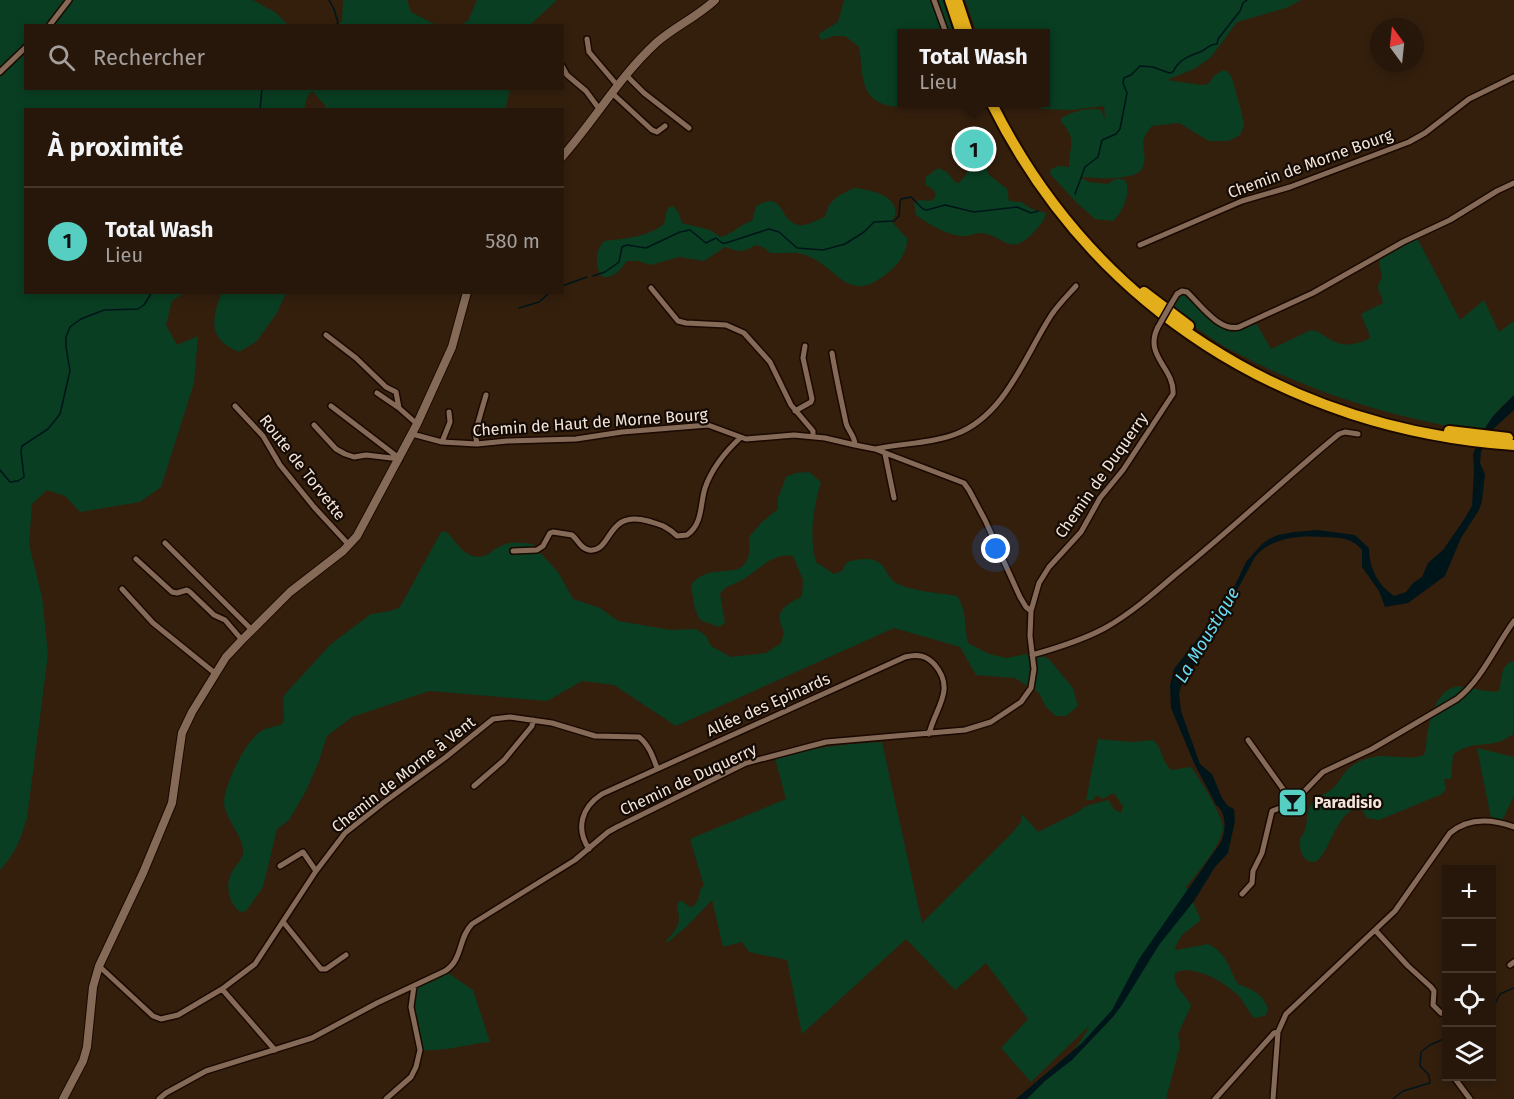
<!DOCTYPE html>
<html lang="fr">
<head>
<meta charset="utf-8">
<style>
	:root { --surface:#27170a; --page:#2f2013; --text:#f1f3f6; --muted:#a49f9c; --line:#43362b; --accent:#57cec2 }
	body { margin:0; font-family:"Fira Sans",sans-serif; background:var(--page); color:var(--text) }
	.controls { position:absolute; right:18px; bottom:18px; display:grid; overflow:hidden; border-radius:0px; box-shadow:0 3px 9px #0003 }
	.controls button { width:54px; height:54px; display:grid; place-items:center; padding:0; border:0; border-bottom:2px solid var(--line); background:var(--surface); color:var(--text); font:30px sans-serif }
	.compass { position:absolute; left:1370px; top:18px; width:54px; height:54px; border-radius:50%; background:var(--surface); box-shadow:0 3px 9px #0003; rotate:345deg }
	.you { position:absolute; left:996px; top:549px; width:21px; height:21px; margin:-15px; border:4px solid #fff; border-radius:50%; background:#1a73e8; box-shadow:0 0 0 9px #1a73e833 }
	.badge { display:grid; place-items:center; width:39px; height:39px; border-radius:50%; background:var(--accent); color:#111; font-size:20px; font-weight:700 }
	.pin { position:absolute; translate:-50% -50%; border:3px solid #fff; box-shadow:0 2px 6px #0006 }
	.popup { position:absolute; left:897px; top:29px; width:153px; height:78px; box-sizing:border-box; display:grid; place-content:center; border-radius:0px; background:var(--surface); filter:drop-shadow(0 2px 4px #0005); font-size:20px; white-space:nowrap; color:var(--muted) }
	.popup b { font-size:22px; color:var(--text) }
	.popup::after { content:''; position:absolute; left:50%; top:100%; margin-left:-12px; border:12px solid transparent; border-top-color:var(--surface) }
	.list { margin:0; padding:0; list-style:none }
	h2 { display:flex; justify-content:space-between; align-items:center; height:78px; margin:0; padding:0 24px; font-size:26px }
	h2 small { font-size:20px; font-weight:400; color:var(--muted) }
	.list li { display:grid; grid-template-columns:39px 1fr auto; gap:18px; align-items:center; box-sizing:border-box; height:108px; padding:0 24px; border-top:2px solid var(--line) }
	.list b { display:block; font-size:22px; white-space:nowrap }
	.list p { margin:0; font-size:20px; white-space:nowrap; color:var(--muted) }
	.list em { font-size:20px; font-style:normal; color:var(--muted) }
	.icon { flex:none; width:33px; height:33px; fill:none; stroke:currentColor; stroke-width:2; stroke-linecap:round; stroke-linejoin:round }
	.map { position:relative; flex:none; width:1514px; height:1099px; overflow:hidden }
	.search { position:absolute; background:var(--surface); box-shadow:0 3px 9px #0003; left:24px; top:24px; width:540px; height:66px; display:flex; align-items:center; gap:15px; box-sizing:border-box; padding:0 21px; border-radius:0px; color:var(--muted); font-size:22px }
	.panel { position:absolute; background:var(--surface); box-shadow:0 3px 9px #0003; left:24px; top:108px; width:540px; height:186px; border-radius:0px }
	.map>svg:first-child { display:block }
	.green { fill:#093e22 }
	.water { fill:#00151a }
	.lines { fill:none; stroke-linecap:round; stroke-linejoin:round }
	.stream { stroke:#00151a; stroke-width:1.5 }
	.street-casing { stroke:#1b0800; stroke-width:8 }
	.secondary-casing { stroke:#1b0800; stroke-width:10 }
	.highway-casing { stroke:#1b0800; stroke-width:14 }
	.street { stroke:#856b57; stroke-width:5 }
	.secondary { stroke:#856b57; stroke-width:8 }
	.highway { stroke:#e2ae1c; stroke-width:10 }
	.street-bridge-casing { stroke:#1b0800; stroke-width:8; stroke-linecap:butt }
	.street-bridge { stroke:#856b57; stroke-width:5 }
	.labels { text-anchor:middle; stroke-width:4.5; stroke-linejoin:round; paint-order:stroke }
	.street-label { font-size:16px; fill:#f4e5da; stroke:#150b05 }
	.poi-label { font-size:16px; font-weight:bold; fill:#f4e5da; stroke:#150b05; text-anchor:start }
	.water-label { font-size:18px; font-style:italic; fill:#68daf2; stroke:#150b05 }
</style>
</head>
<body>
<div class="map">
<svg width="1514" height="1099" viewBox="0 0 1514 1099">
	<rect width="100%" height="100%" fill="#341f0d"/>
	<path class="green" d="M0,0h253l23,13 12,12 -262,1v62l484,1 -5,21 -180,-1v-4l-13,-14 -5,6 -3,12 -278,1v182l158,1 -12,8 -6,24 11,20 21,-9 -4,47 -33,104 -21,15 -60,10 -15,-16 -18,-6 -15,14 -3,40 13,53 6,57 -21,164c-6,21 -12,36 -27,52z
		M343,0h64l4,12 25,13h-98l4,-4z
		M477,0h80l-27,25h-69l7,-4z
		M844,0h99l11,33h-52v70l-6,4c-38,-5 -32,-30 -37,-60l-14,-11h-12l-10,4 -3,-2 -1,-4 19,-12z
		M965,0h336l-15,8 -49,14 -26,35 -15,11 -29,12 34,5 7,-1 7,-9 9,-5 4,2 4,6 10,36 2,12 -4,9 -12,6h-19l-30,-18 -27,3c-17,19 -3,24 -9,41 -5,15 -50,11 -63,10l9,5 19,2c5,-5 11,-7 18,-3 5,12 -4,32 -13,40l-18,-2 -18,-16 -27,-29 1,-5 7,-3 11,1c0,-21 9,-28 -8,-45v-4c10,-6 29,-11 40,-8l4,9 -1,-13 -32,4 -30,-1 -3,-6 7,-1v-69h-69z
		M977,157l8,2c3,5 1,10 4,16l18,14 2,12 12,1 11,7 14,4c-2,9 -6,12 -12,19 -25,27 -30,2 -54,1 -4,0 -9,2 -13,3 -18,1 -37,-11 -51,-21l-2,-12 5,-3 12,1 5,-5 -2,-6 -8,-5v-8l12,-9 9,4 8,10 4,1 7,-8 4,-14z
		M854,188c12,1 45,7 41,26 0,3 -3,5 -3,8l15,16c1,12 -7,24 -16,32 -47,41 -51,-8 -93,-17 -9,-1 -19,1 -28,0 -18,-15 -13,-4 -30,-2 -4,0 -11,-3 -15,-4l-21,14 -25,-4 -29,8 -11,-4h-12c-7,9 -14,19 -26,15 -6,-13 -6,-24 3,-35 20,-2 44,-4 60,-17l2,-11 3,-6 4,-1 5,6 4,11 28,7 10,7c12,-2 20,-13 32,-16l4,-15c29,-16 22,14 42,19 8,2 20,-6 27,-8 5,-19 13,-21 29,-29z
		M1416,236l44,84 24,-20 15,32 15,-11v74l-15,14 -17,23c-88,-14 -171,-39 -249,-81 -22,-11 -42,-27 -61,-42l8,-14 5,-1 33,31 14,7 24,-9 15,26 40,-19c8,1 10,4 17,8 15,10 25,7 41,1l1,-3 -9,-22 22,-11c-1,-12 -10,-12 -1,-25l-4,-22z
		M222,292h64v1l-9,20 -21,29 -17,10c-31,-13 -28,-32 -17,-60z
		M809,472l12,10c-8,26 -12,55 -5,80l18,12 8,-3 5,-9c10,-3 26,-6 35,3 4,5 7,12 11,16 13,10 48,12 64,15 10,14 7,31 11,47l21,11 17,4 21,-4 21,4 25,30 5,18 -12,10h-10l-10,-9 -7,-14 -24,-15 -39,-3 -16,-28 -66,-19 -218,98 -62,-41 -32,-4 -35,20 -118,-10 -77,26 -25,19 -8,25 -13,30 -17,29 -12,9 -14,58 -17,24 -6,1c-11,-9 -15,-25 -9,-38 3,-7 10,-13 12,-20 2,-11 -9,-25 -13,-34 -3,-6 -6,-12 -6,-18 1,-19 22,-63 39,-72 7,-4 15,-2 21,-8l-1,-24 3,-5 45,-49 40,-30 20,-3 9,-4 40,-73 4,-3 4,2c6,7 15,21 25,23 13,4 19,-7 30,-11 9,-4 19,-2 29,-1l26,28 15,27 27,9 18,13 53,9 25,-1 10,7 5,10 20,11 35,-4 15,-10 3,-11c-11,-22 0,-25 18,-36l1,-16 -10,-24c-20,-3 -31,11 -46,21 -9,7 -21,7 -27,17l5,29 -6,4 -19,-7 -5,-11 -4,-23c19,-31 64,6 58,-49l13,-15 16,-13v-11l8,-21 10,-4z
		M1514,661l-1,73c-20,17 -42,4 -60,21l-2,24h-7l2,10 -4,5 -63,26 -12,-2 -6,-10c-28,1 -32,56 -49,54 -10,-1 -13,-14 -12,-22 1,-6 2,-3 4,-8 4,-8 2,-19 6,-26 6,-9 14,-11 22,-17 5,-4 7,-9 11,-14 8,-12 22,-17 36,-19 10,-1 38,5 45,-2 3,-4 2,-13 3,-18 2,-13 6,-32 16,-42 17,-17 36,1 56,-3 4,-11 0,-27 15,-30z
		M1098,739l34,3 21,-2c10,8 8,21 18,30l20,-3c8,11 32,49 32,61 -2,18 -26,45 -37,59l15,33 -19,15 -7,12 1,3 32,-6c20,10 19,22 30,40 15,6 26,10 30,26l-3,6 -11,2c-6,-7 -10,-16 -16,-23 -14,-13 -45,-32 -63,-22 -3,15 11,20 16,33l-13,28 2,12 -14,53h-146c24,-21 56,-43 69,-73l-58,56 -30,-34 27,-29 -42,-56 -31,27 -49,-51 -104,95 -15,-74 -38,-8 -7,-10 -19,5 -11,-47 -25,26 -19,16 -2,-1c5,-6 13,-14 13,-22 0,-9 -5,-11 1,-19l10,7 4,-1 4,-6 3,-12 3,-2 -14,-47 96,-40 -11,-41c36,-11 70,-14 107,-16l40,181 90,-90 9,-11 1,-8 16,18 38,-19 10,-7 22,-6 6,9 7,4 2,-6 -9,-14 -11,6 -7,-4 -3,5h-7z
		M1477,748l37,9v39l-12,25 -11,-3z
		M445,971l28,19 17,52c-23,2 -46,10 -70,8l-9,-43 3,-21z"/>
	<path class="water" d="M1514,395v15l-23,21 -10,21 -1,11 5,11 -3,27 -3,9 -18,28 -16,38 -37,27 -23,4 -6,-16 -17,-24v-17c-11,-13 -22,-12 -38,-13 -25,-2 -52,0 -69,20l-49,91 -25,38 -2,8 2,17 19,53 12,10 10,24 6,8 6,3 1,12 -7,32 -13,14 -21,34 -35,44 -37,60 -10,13 -40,42 -27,21 -18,18h-11l66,-56 30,-33 27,-51 82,-117c5,-12 6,-29 -5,-37l-22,-42 -23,-55 -1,-23 4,-16 54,-69 18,-38 16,-18 7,-5 9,-4 16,-3 24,-2 37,5 14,13c0,20 9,37 25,48l12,-4 7,-9 9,-6 6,-14 15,-13 20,-29 9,-15 2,-36 -1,-16 12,-26 8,-12z"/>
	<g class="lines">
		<path class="stream" d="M325,26l11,-1 2,-2 -4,-14 -5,-9
			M260,110l2,-22
			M1075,194l10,-27 13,-10 4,-17 14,-6 4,-5 7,-36 -4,-10 1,-5 7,-3 9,-9 13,1 16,6 4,-1c6,-13 15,-15 27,-20 7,-3 9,-8 17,-8l1,-5 22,-28 3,-8 4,-3
			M593,276l12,-4 14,-10 3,-15 5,-2 19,3 34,-16 10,-2 16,13 10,-5 6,5h4l43,-14 10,3 18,16 26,2 22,-6 19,-12 10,-10 20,-1 5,-5 1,-15 1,-2 10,-2 12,12 4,1 18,-5 29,7 43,-5 14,6 7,-2
			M562,286l25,-9
			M519,308l20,-6 11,-10
			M0,470l10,12 8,-1 6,-4 -3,-26 1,-5 26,-17 12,-15 10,-43 -4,-24v-10l4,-10 11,-8 23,-9 34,-1 6,-4 8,-13
			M1492,1009l8,-15 14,-6
			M1393,1099l10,-8 27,-8 -1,-8 -9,-9 1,-14 9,-7 16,-7"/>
		<defs>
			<path id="street" d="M934,0l12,33
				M49,26l20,-26
				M587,39l2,13 28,33
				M562,66l5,9 19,16 14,19
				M0,72l26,-25
				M626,75l18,18 45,35
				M612,93l40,37 5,2 8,-6
				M1140,245l102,-44 48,-14 119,-45 16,-9 44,-34 45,-22
				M651,288l27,33 8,2 40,2 18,8 26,29 21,43 22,26v5
				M1171,304l6,-10 5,-3 5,1c13,12 32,40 52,35l74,-34 90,-51 47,-22 47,-29 17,-8
				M326,335l30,23 30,29 10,5 3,16 18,16
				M832,353c4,24 9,46 14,70 2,8 9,13 9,22
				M377,393l22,15
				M235,406l28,30 17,29 34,42 35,38
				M331,406l68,52
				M795,411l16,-9 1,-3 -9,-41 2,-12
				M314,425l22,24 9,5 9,3 12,-2 34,4
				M412,434l30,8 35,2 30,-3 69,-2 46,-7 86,-7 38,14 48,-4 31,3 30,7 20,4 89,34 5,7 16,30 35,77 6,10 5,4
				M442,442l8,-20 -1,-10
				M477,444l-2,-11 11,-38
				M875,449c27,-6 55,-5 81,-15 50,-19 69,-79 96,-120 7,-10 16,-19 24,-28
				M885,454l9,44
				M165,543l87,87
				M513,551l24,-1 6,-4 7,-13 3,-1 19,3c6,5 9,14 17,15 24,3 16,-41 59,-29 13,4 19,5 29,15l10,-1c16,-11 13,-31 18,-47 7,-20 20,-36 35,-50
				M136,559l36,33 5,1 10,-3 3,2 24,23 11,5 17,20
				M122,589l31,34 63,51
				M1032,655c25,-7 51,-15 73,-27 25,-14 48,-34 70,-53 56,-45 108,-95 164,-141l6,-2 13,2
				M1248,740l45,63
				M474,786l30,-26 28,-34 1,-6
				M589,849c-14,-21 -7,-42 13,-55l303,-137c13,-3 21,-2 30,8 21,25 0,43 -6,69
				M280,866l23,-14 13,19
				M1242,894l10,-11 1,-12 9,-18 10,-42 21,-8 30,-31 49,-23 85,-50c25,-20 38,-52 57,-78
				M284,923l37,46h5l20,-14
				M1375,930l33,36 23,21 3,4 -1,14 8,8
				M1510,965l4,-3
				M99,966l54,50 8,3 17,-4 44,-26 33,-25 61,-93 29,-38 38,-30 63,-46 47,-38 17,-2 42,6 43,13 44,1c10,8 14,20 18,31
				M222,989l53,61
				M1453,1076l17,23
				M159,1099l7,-6 40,-22 106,-33 65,-35 68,-32c18,-11 13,-33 27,-47l103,-64 33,-28 9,-5 129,-64 80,-21 139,-12 26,-8 30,-20 10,-14 3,-19 -4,-33 1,-25 8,-28 10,-16 32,-35 19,-34 23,-28 50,-76c2,-26 -30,-38 -15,-67
				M386,1099l25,-22 5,-10 4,-17 -9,-43 3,-21
				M1215,1099l59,-66 4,-1
				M1273,1099l5,-67 8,-18 109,-103 55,-78c19,-16 42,-14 64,-6"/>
			<path id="secondary" d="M562,157c33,-37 57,-80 94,-114 18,-16 41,-26 59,-43
				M63,1099l20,-38 4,-14 6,-60 6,-21 44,-93 29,-70 10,-70 10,-21 34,-55 16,-17 48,-48 53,-41 14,-15 60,-112 35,-77 15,-55"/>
			<path id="highway" d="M950,0l11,33
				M957,0l11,33
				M991,102c102,206 296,327 523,343
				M1144,292l45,34
				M1449,431l59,7"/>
		</defs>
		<use href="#street" class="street-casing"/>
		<use href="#secondary" class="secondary-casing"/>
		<use href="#highway" class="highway-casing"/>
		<use href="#street" class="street"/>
		<use href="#secondary" class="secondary"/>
		<use href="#highway" class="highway"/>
		<defs>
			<path id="street-bridge" d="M1158,327l13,-23"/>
		</defs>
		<use href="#street-bridge" class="street-bridge-casing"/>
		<use href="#street-bridge" class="street-bridge"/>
	</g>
	<defs>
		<symbol id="bar-square" viewBox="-11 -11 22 22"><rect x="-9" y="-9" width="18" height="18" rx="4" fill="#57cec2" stroke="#150b05"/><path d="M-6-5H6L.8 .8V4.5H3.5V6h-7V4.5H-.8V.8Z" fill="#111"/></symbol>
	</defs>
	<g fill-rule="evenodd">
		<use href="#bar-square" x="1276" y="786" width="33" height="33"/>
	</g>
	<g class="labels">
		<g class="street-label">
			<text transform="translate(1310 163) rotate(-20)" y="6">Chemin de Morne Bourg</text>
			<text transform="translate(590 422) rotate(-4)" y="6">Chemin de Haut de Morne Bourg</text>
			<text transform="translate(303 467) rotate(52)" y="6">Route de Torvette</text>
			<text transform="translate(1101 475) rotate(-55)" y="6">Chemin de Duquerry</text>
			<text transform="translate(768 704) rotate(-24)" y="6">Allée des Epinards</text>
			<text transform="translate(403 774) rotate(-38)" y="6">Chemin de Morne à Vent</text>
			<text transform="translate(688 779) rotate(-25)" y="6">Chemin de Duquerry</text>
		</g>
		<g class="poi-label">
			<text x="1314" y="808">Paradisio</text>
		</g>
		<g class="water-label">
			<text transform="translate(1207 635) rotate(-59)" y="6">La Moustique</text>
		</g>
	</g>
</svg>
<div class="controls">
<button>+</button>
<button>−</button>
<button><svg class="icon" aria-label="locate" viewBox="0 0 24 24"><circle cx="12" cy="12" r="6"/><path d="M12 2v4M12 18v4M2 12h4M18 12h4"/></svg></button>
<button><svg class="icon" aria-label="layers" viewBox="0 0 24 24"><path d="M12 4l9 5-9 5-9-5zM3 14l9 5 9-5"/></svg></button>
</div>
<svg class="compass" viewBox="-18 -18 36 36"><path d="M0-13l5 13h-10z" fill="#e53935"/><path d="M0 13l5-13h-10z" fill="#a49f9c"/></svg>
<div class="you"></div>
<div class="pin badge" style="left:974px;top:149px">1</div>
<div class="popup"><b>Total Wash</b>Lieu</div>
<div class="search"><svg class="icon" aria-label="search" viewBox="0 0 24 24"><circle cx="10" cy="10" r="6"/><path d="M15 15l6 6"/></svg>Rechercher</div>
<section class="panel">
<h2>À proximité<small></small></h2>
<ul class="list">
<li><span class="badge">1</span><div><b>Total Wash</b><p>Lieu</p></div><em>580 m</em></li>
</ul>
</section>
</div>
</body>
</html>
